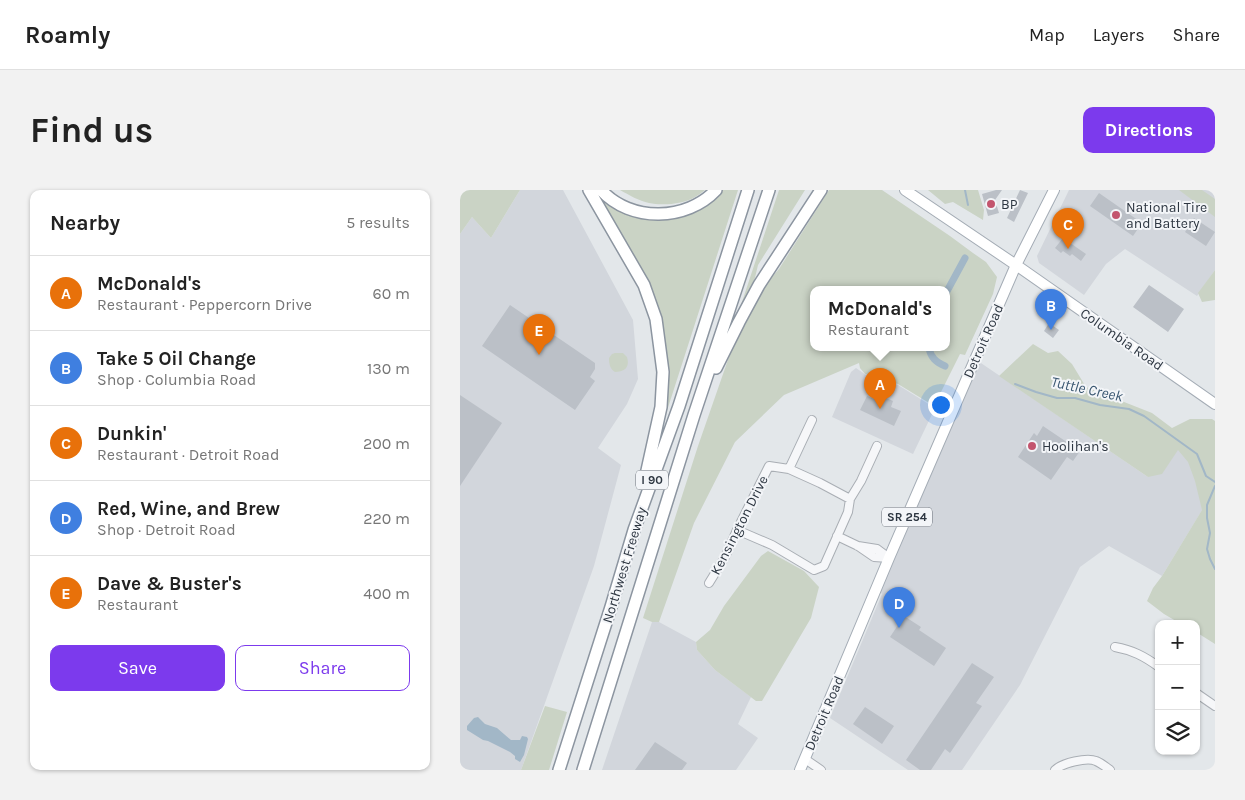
<!DOCTYPE html>
<html lang="en">
<head>
<meta charset="utf-8">
<style>
	:root { --surface:#fff; --page:#f2f2f2; --text:#222; --muted:#767676; --line:#e0e0e0; --accent:#7c3aed }
	body { margin:0; font-family:Karla,sans-serif; background:var(--page); color:var(--text) }
	.controls { position:absolute; right:15px; bottom:15px; display:grid; overflow:hidden; border-radius:10px; box-shadow:0 1px 4px #0004 }
	.controls button { width:45px; height:45px; display:grid; place-items:center; padding:0; border:0; border-bottom:1px solid var(--line); background:var(--surface); color:var(--text); font:25px sans-serif }
	.you { position:absolute; left:480px; top:214px; width:18px; height:18px; margin:-12px; border:4px solid #fff; border-radius:50%; background:#1a73e8; box-shadow:0 0 0 8px #1a73e833 }
	.badge { display:grid; place-items:center; width:32px; height:32px; border-radius:50%; background:var(--accent); color:#fff; font-size:16px; font-weight:700 }
	.pin { position:absolute; translate:-50% -41px; filter:drop-shadow(0 1px 2px #0008) }
	.pin::after { content:''; position:absolute; top:26px; width:18px; height:15px; background:inherit; clip-path:polygon(0 0,100% 0,50% 100%) }
	.popup { position:absolute; left:350px; top:96px; width:140px; height:65px; box-sizing:border-box; display:grid; place-content:center; border-radius:10px; background:var(--surface); filter:drop-shadow(0 1px 4px #0005); font-size:16px; white-space:nowrap; color:var(--muted) }
	.popup b { font-size:19px; color:var(--text) }
	.popup::after { content:''; position:absolute; left:50%; top:100%; margin-left:-10px; border:10px solid transparent; border-top-color:var(--surface) }
	.list { margin:0; padding:0; list-style:none }
	h2 { display:flex; justify-content:space-between; align-items:center; height:65px; margin:0; padding:0 20px; font-size:21px }
	h2 small { font-size:16px; font-weight:400; color:var(--muted) }
	.list li { display:grid; grid-template-columns:32px 1fr auto; gap:15px; align-items:center; box-sizing:border-box; height:75px; padding:0 20px; border-top:1px solid var(--line) }
	.list b { display:block; font-size:19px; white-space:nowrap }
	.list p { margin:0; font-size:16px; white-space:nowrap; color:var(--muted) }
	.list em { font-size:16px; font-style:normal; color:var(--muted) }
	.actions { display:flex; gap:10px; padding:15px 20px }
	.actions a { flex:1; padding:11px 0; border:1px solid var(--accent); border-radius:10px; text-align:center; font-size:18px; color:var(--accent) }
	.actions .main { background:var(--accent); color:#fff }
	.icon { flex:none; width:28px; height:28px; fill:none; stroke:currentColor; stroke-width:2; stroke-linecap:round; stroke-linejoin:round }
	.map { position:relative; flex:none; width:755px; height:580px; overflow:hidden; border-radius:10px }
	header { display:flex; align-items:center; gap:30px; box-sizing:border-box; height:70px; padding:0 25px; background:var(--surface); border-bottom:1px solid var(--line) }
	header strong { font-size:24px }
	nav { display:flex; gap:28px; margin-inline-start:auto; font-size:18px }
	.intro { display:flex; align-items:center; justify-content:space-between; box-sizing:border-box; height:120px; padding:0 30px }
	h1 { margin:0; font-size:35px }
	.button { padding:12px 22px; border-radius:10px; background:var(--accent); color:#fff; font-size:18px; font-weight:700 }
	main { display:flex; gap:30px; padding:0 30px }
	aside { flex:1; background:var(--surface); border-radius:10px; box-shadow:0 1px 4px #0004 }
	.map>svg:first-child { display:block }
	.built { fill:#d2d6dc }
	.green { fill:#cad3c5; fill-rule:evenodd }
	.water { fill:#a2b7c7 }
	.lines { fill:none; stroke-linecap:round; stroke-linejoin:round }
	.stream { stroke:#a2b7c7; stroke-width:2 }
	.canal { stroke:#a2b7c7; stroke-width:7 }
	.building { fill:#bbc0c7 }
	.minor-casing { stroke:#a9aeb4; stroke-width:10 }
	.major-casing { stroke:#a4acb5; stroke-width:12 }
	.highway-casing { stroke:#8c95a0; stroke-width:14 }
	.minor { stroke:#f6f7f9; stroke-width:8 }
	.major { stroke:#fff; stroke-width:10 }
	.highway { stroke:#fff; stroke-width:11 }
	.poi-dot { fill:#c3556e; stroke:#f3f5f8; stroke-width:2 }
	.labels { text-anchor:middle; stroke-width:4; stroke-linejoin:round; paint-order:stroke }
	.shield { fill:#f3f5f8; stroke:#686f78; stroke-width:1 }
	.shield-label { font-size:12px; font-weight:bold; fill:#2d3641 }
	.poi-label { font-size:14px; fill:#2d3641; stroke:#f3f5f8; text-anchor:start }
	.street-label { font-size:14px; fill:#2d3641; stroke:#f3f5f8 }
	.water-label { font-size:15px; font-style:italic; fill:#3a5771; stroke:#f3f5f8 }
</style>
</head>
<body>
<header>
<strong>Roamly</strong>
<nav><a>Map</a><a>Layers</a><a>Share</a></nav>
</header>
<div class="intro"><h1>Find us</h1><a class="button">Directions</a></div>
<main>
<aside>
<h2>Nearby<small>5 results</small></h2>
<ul class="list">
<li><span class="badge" style="background:#e8710a">A</span><div><b>McDonald's</b><p>Restaurant · Peppercorn Drive</p></div><em>60 m</em></li>
<li><span class="badge" style="background:#3f7fe0">B</span><div><b>Take 5 Oil Change</b><p>Shop · Columbia Road</p></div><em>130 m</em></li>
<li><span class="badge" style="background:#e8710a">C</span><div><b>Dunkin'</b><p>Restaurant · Detroit Road</p></div><em>200 m</em></li>
<li><span class="badge" style="background:#3f7fe0">D</span><div><b>Red, Wine, and Brew</b><p>Shop · Detroit Road</p></div><em>220 m</em></li>
<li><span class="badge" style="background:#e8710a">E</span><div><b>Dave &amp; Buster's</b><p>Restaurant</p></div><em>400 m</em></li>
</ul>
<div class="actions"><a class="main">Save</a><a>Share</a></div>
</aside>
<div class="map">
<svg width="755" height="580" viewBox="0 0 755 580">
	<rect width="100%" height="100%" fill="#e3e7ea"/>
	<path class="built" d="M60,0h43l70,130 5,59 -11,25 -29,44 23,17 -27,101 -73,204h-61v-536l12,-17 19,21z
		M609,0h146v80l-18,26 -72,-47 -19,15 -22,31 -45,-32 -2,-7z
		M515,169l173,118 32,-35 35,47 -53,87 -53,-30 -29,21 -60,118 -58,85h-54l-78,-52 52,-124 -5,-7z
		M396,178l10,7 32,10 37,23 -22,46 -81,-37 19,-45z
		M192,432h7l37,20 1,8 18,20 36,27 -13,27 20,14 -22,32h-134z"/>
	<path class="green" d="M0,0h60l-29,48 -19,-21 -12,17z
		M132,0h4l71,28 54,-28h17l-74,230 -3,-2 -1,-95z
		M160,0h85c-3,2 -6,5 -10,7 -11,7 -33,9 -46,6 -10,-2 -20,-8 -29,-13z
		M319,0h26l-47,75 -4,17 -12,26h-2z
		M369,0h53l68,46 23,17 13,9 11,15 -4,17 -28,61 -5,-1 -26,52 -36,-22 -33,-10 -5,-6 -1,-5 -75,32 -49,47 -41,81 -35,99h-7l-9,-4 55,-172 32,-92 34,-68 15,-17zM354,100h132v58h-132z
		M468,0h50l6,20 -1,10 -30,-18 -8,2z
		M719,0h23l13,9v18z
		M755,80v30l-13,2 -4,-9z
		M573,154l15,9 10,-2 14,13 14,23 66,26 20,15 18,-9h22l3,2v223l-19,-12v-8h-15l-17,-10 -17,-13 6,-13 9,-12 40,-66 -7,-29 -7,-19 -10,-12 -16,24 -14,3 -149,-101z
		M155,163h8l4,4c3,10 -2,15 -12,15 -5,-3 -6,-8 -6,-14l3,-4z
		M308,361l36,20 15,16 -8,31 -49,83h-6l-41,-31 -18,-20 -1,-8 14,-12 14,-24 37,-50z
		M85,516l22,6 -18,58h-28z"/>
	<path class="water" d="M18,527l7,7 12,4 14,12h9l2,-4 5,1 1,2 -4,16 -4,7 -5,-3v-3l-5,-4 -22,-11 -5,-1 -16,-10v-4l7,-8z"/>
	<g class="lines">
		<path class="stream" d="M505,0l3,15
			M555,194l21,8 21,6h18l25,7 29,4 15,7 53,38 9,22 9,6
			M755,296l-8,19v13l3,15 -3,16 3,10 5,10"/>
		<path class="canal" d="M486,103l19,-35
			M469,158c2,10 7,14 16,18"/>
	</g>
	<path class="building" d="M536,0h6l-7,10 4,13 -11,3 -6,-22z
		M560,0l8,3 -14,29 -7,-4z
		M639,3l43,30 -9,13 -43,-30z
		M734,28l21,14 -9,14 -21,-14z
		M603,48l23,16 -5,7 -9,-7 -2,2 -7,-5 -2,2 -6,-5z
		M689,95l35,24 -16,23 -35,-25z
		M50,115l85,58v6l-5,8 5,4 -20,29 -93,-64z
		M589,133l10,7 -6,8 -9,-7z
		M417,204l16,7 -2,6 10,4 -7,15 -34,-16 7,-14 7,3z
		M0,205l42,28 -42,63z
		M583,236l37,25 -7,10 -6,-4 -16,23 -33,-23 16,-24 3,3z
		M444,426l17,11 -2,3 27,18 -12,18 -44,-29z
		M512,473l22,14 -18,26 6,3 -32,47 -5,-4 -14,21h-11l-14,-10z
		M405,517l29,19 -12,18 -29,-20z
		M195,552l32,21 -5,7h-47z"/>
	<g class="lines">
		<defs>
			<path id="minor" d="M329,279l23,-49
				M277,340l35,15 42,25 10,-4 24,-54 2,-13 11,-18 16,-35
				M377,346l21,10 16,11 15,1 -12,-9 -19,-3
				M249,393l16,-26 12,-27 32,-64 20,3 31,14 30,16
				M655,457c17,3 29,9 44,20
				M736,503l19,13
				M345,569l16,11
				M595,580c7,-7 32,-13 41,-9 5,2 10,6 14,9"/>
			<path id="major" d="M445,0l111,75 199,139
				M340,580l89,-212 127,-293 38,-75"/>
			<path id="highway" d="M129,0l55,95 12,34 7,53 -2,35 -17,77
				M141,0c30,33 86,31 115,0
				M256,178l23,-46 20,-37 62,-95
				M99,580l52,-163 23,-77 45,-124 69,-216
				M123,580l111,-355 75,-225"/>
		</defs>
		<use href="#minor" class="minor-casing"/>
		<use href="#major" class="major-casing"/>
		<use href="#highway" class="highway-casing"/>
		<use href="#minor" class="minor"/>
		<use href="#major" class="major"/>
		<use href="#highway" class="highway"/>
	</g>
	<g class="poi-dot">
		<circle cx="531" cy="14" r="5"/>
		<circle cx="656" cy="25" r="5"/>
		<circle cx="572" cy="256" r="5"/>
	</g>
	<g class="labels">
		<g class="shield">
			<rect x="176" y="280.5" width="32" height="19" rx="4"/>
			<rect x="422" y="317.5" width="50" height="19" rx="4"/>
		</g>
		<g class="shield-label">
			<text x="192" y="294">I 90</text>
			<text x="447" y="331">SR 254</text>
		</g>
		<g class="poi-label">
			<text x="541" y="19">BP</text>
			<text x="666" y="22">National Tire<tspan x="666" dy="16">and Battery</tspan></text>
			<text x="582" y="261">Hoolihan's</text>
		</g>
		<g class="street-label">
			<text transform="translate(662 149) rotate(35)" y="5">Columbia Road</text>
			<text transform="translate(523 151) rotate(-66)" y="5">Detroit Road</text>
			<text transform="translate(279 335) rotate(-63)" y="5">Kensington Drive</text>
			<text transform="translate(164 375) rotate(-73)" y="5">Northwest Freeway</text>
			<text transform="translate(364 523) rotate(-67)" y="5">Detroit Road</text>
		</g>
		<g class="water-label">
			<text transform="translate(627 199) rotate(12)" y="5">Tuttle Creek</text>
		</g>
	</g>
</svg>
<div class="controls">
<button>+</button>
<button>−</button>
<button><svg class="icon" aria-label="layers" viewBox="0 0 24 24"><path d="M12 4l9 5-9 5-9-5zM3 14l9 5 9-5"/></svg></button>
</div>
<div class="you"></div>
<div class="pin badge" style="left:420px;top:219px;background:#e8710a">A</div>
<div class="popup"><b>McDonald's</b>Restaurant</div>
<div class="pin badge" style="left:591px;top:140px;background:#3f7fe0">B</div>
<div class="pin badge" style="left:608px;top:59px;background:#e8710a">C</div>
<div class="pin badge" style="left:439px;top:438px;background:#3f7fe0">D</div>
<div class="pin badge" style="left:79px;top:165px;background:#e8710a">E</div>
</div>
</main>
</body>
</html>
